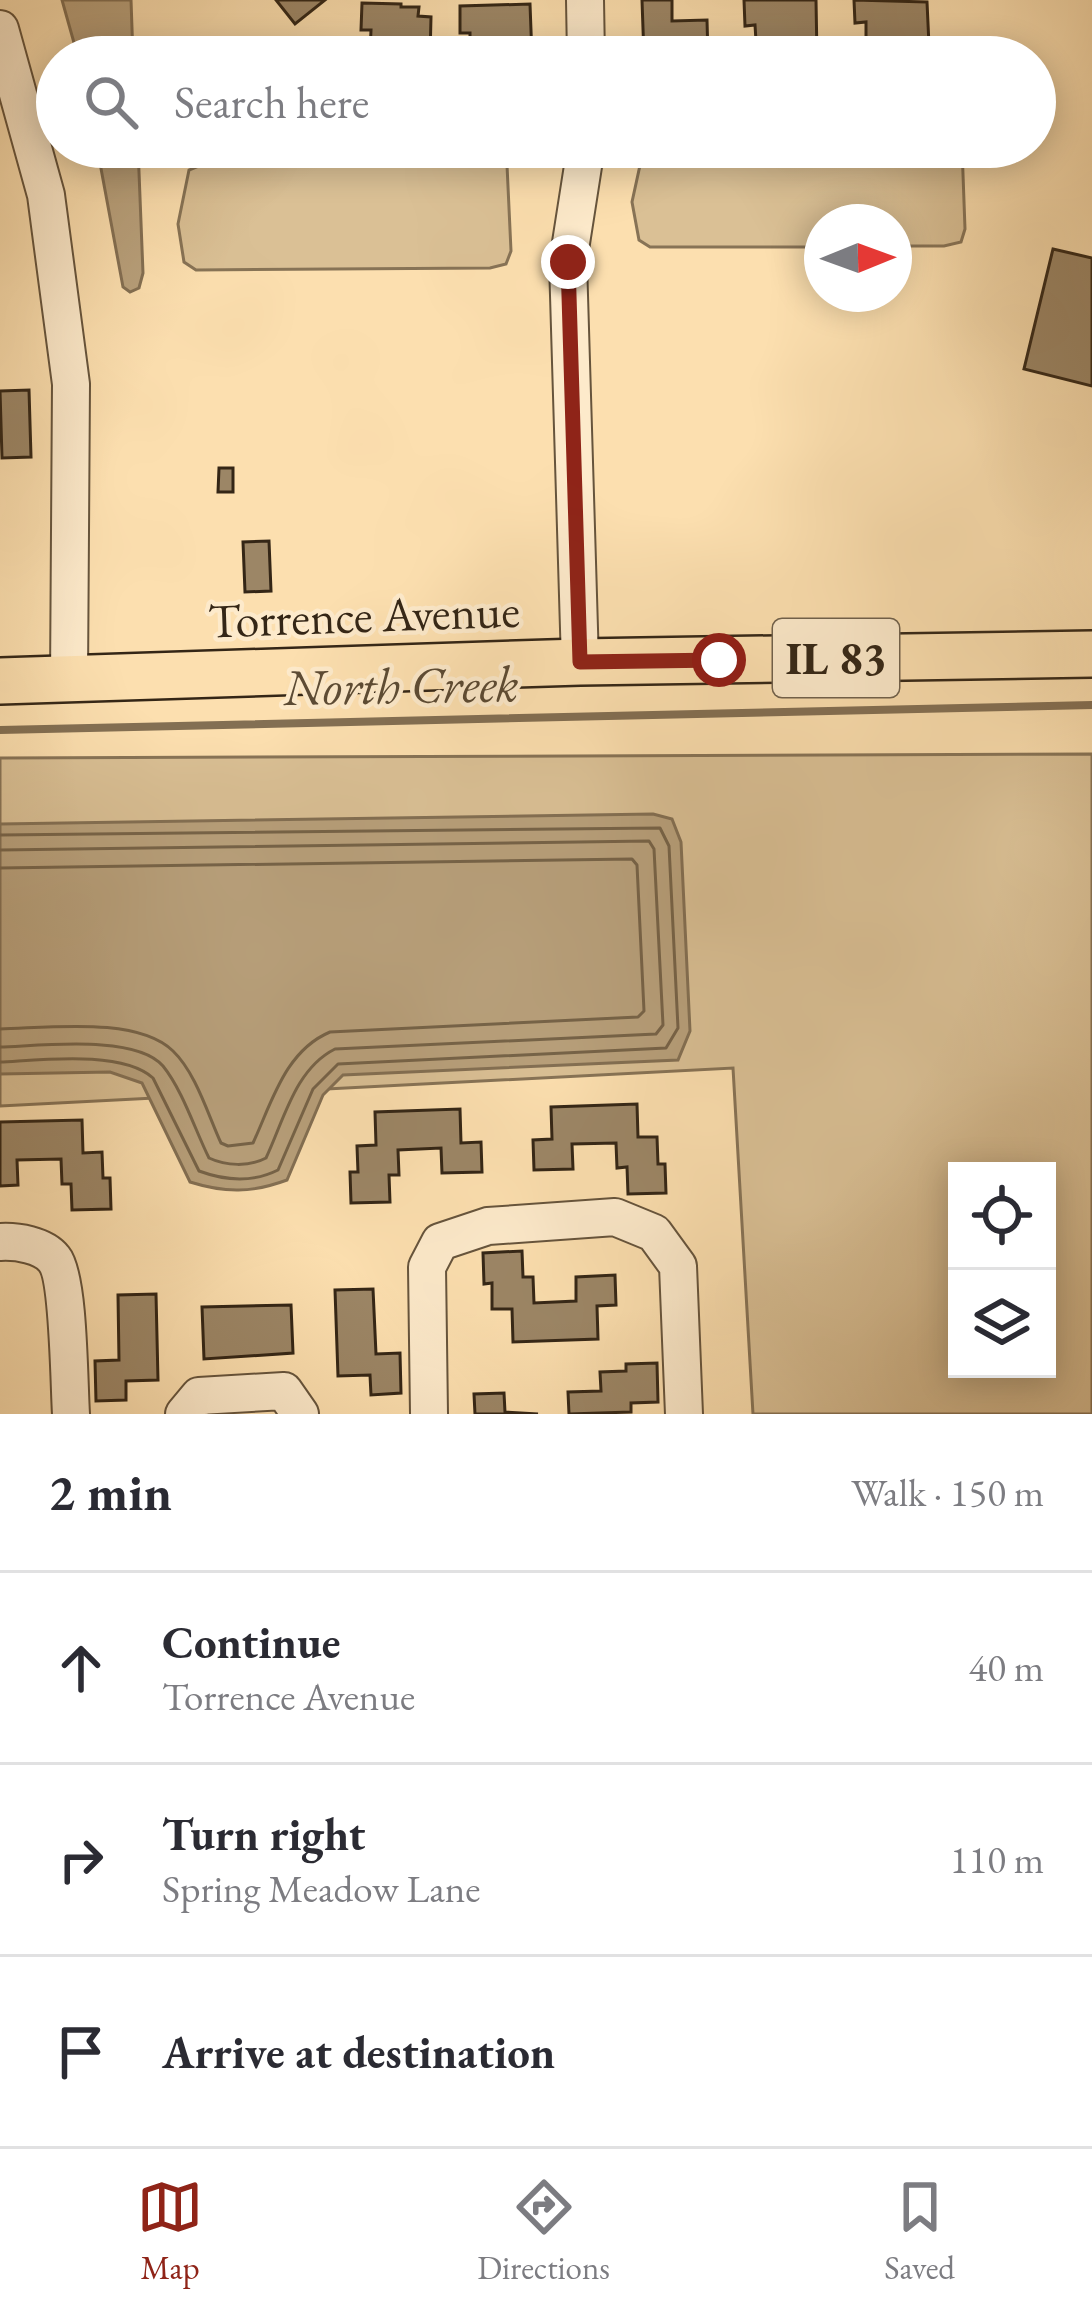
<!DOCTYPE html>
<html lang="en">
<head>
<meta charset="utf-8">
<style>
	:root { --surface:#fff; --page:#f2f2f3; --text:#2b2b33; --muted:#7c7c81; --line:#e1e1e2; --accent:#8f2418 }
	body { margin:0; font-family:"EB Garamond",serif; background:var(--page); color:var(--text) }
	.controls { position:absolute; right:36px; bottom:36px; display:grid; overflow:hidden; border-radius:0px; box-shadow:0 6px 30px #0003 }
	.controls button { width:108px; height:108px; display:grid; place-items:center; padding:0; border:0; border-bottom:3px solid var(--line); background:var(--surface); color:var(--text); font:60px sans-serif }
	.compass { position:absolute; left:804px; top:204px; width:108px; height:108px; border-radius:50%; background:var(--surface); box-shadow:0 6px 30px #0003; rotate:89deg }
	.stop { position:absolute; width:36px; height:36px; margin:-27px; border:9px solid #8f2418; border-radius:50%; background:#fff }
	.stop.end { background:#8f2418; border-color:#fff; box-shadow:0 3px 12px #0008 }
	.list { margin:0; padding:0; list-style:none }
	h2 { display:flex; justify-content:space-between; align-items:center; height:156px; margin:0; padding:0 48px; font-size:51px }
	h2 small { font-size:39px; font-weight:400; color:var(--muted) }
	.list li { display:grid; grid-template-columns:78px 1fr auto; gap:36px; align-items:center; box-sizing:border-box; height:192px; padding:0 48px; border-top:3px solid var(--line) }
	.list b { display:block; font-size:45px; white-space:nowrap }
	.list p { margin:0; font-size:39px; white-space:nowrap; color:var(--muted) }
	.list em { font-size:39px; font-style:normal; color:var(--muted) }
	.icon { flex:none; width:66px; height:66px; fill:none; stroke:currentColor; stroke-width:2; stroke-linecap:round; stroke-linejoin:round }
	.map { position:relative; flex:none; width:1092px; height:1414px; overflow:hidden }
	.search { position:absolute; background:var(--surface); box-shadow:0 6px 30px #0003; left:36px; right:36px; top:36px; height:132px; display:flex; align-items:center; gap:30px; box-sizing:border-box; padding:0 42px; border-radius:66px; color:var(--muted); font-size:45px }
	.sheet { height:732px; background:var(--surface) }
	nav { display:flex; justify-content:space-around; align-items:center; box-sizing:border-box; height:168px; border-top:3px solid var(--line); background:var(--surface); font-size:33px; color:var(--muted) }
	nav a { display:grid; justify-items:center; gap:6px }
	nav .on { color:var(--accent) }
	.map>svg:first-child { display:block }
	.green { fill:#dac095; stroke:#877356; stroke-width:3; fill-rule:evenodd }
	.water { fill:#b8a07b; stroke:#836f53; stroke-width:3 }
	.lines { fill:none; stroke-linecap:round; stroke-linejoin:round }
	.shore { stroke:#766348; stroke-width:3 }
	.stream { stroke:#836f53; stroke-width:8 }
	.building { fill:#9c8666; stroke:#342616; stroke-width:3 }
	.minor-casing { stroke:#66543c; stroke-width:40 }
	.major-casing { stroke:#342616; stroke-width:50 }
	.minor { stroke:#fdeacb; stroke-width:36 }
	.major { stroke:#fcdfaf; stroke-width:45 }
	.route { stroke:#8f2418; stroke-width:15 }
	.labels { text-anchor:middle; stroke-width:9; stroke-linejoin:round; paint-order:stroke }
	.shield { fill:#fdeacb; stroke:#70614c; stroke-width:3 }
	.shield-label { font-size:45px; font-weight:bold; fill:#342616 }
	.street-label { font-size:48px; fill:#342616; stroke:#fdeacb }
	.water-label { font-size:51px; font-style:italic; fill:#5c4b34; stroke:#fdeacb }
</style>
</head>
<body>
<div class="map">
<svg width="1092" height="1414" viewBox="0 0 1092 1414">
	<rect width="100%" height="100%" fill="#fcdfaf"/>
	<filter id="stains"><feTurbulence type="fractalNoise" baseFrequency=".00167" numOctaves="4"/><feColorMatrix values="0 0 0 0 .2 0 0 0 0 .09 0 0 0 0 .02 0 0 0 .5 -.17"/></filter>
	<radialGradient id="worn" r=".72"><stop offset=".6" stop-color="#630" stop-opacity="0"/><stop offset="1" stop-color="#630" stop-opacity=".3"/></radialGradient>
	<path class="green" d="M644,147h318l3,82 -4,13 -17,4h-50v-24h-72v25h-172l-11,-7 -7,-38z
		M492,155h11l4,10 4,86 -5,13 -16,4 -294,2 -12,-8 -6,-38 11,-54 12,-5z
		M1092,754v660h-339l-20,-346 -733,38v-348zM957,1171h90v198h-90z"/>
	<path class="water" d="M62,0h69l2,57h-55z
		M97,147h41l5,126 -4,15 -9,4 -7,-5z
		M653,814l19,5 9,23 9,189 -12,29 -335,15 -20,20 -36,85c-35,13 -62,13 -97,2l-48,-99 -32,-11 -110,2v-250z"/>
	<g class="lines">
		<path class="shore" d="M0,835l660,-7 9,18 9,182 -12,20 -328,16 -25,25 -35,81c-26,13 -52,11 -79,1l-46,-93c-31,-28 -112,-18 -153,-16
			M0,850l649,-9 5,8 9,176 -7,9 -321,15c-40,20 -51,71 -69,109 -17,9 -40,8 -57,0 -14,-28 -26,-67 -46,-92 -27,-32 -124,-20 -163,-19
			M0,868l632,-9 5,6 7,146 -6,6 -308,15c-45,19 -58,70 -77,111l-25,3 -7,-3c-13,-28 -25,-70 -48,-92 -36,-35 -125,-23 -173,-22"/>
		<path class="stream" d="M0,730l1092,-25"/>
	</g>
	<path class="building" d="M276,0h49l-30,24z
		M642,0h30v21l35,-1 1,37h-64z
		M744,0h72l1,57h-39v-17l-22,1 -1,-16 -10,1z
		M854,0l73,2 2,43 -63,3v-26l-11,1z
		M362,3l39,1v3h18l-1,9 13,1 -1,40 -60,-4 1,-23h-10z
		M530,4l2,53h-39v-10h-23v-14h-10v-27z
		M1053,249l39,9v128l-68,-17z
		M29,390l2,67 -29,1 -2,-67z
		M219,468h14v24h-15z
		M269,541l2,50 -26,1 -2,-50z
		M637,1104l1,33h19l1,27h7l1,29 -38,1 -1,-27 -10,1 -1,-25 -44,1 1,25 -39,1 -1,-30 19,-1 -1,-32z
		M460,1109l1,34 20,-1 1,30 -40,1 -1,-25 -43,2 1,25h-10l1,27 -39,1 -1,-31h8l-1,-26 19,-1 -1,-33z
		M82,1120l1,33 19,-1 1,26h7l1,31 -39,1 -1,-26h-9l-1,-25 -44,1 1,25 -18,1v-64z
		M522,1251l1,26h10l1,26 42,-2v-24l39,-2 1,30 -19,1 1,33 -85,3 -1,-33h-20v-26l-8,1 -1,-31z
		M373,1289l3,65 24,-1 1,40 -30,2 -1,-20 -32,1 -3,-86z
		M156,1294l2,86 -32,1v19l-30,1 -1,-40 24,-1 -1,-65z
		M291,1305l2,48 -89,6 -2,-52z
		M657,1363l1,39 -27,1v9l-62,2 -1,-22 33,-1 -1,-19 26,-1v-7z
		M504,1393l1,19 33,2h-63l-1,-20z"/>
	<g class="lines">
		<defs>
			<path id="minor" d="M585,0l1,57
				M0,29l46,166 25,189 -2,295
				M580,662l-12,-400 18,-115
				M0,1242c17,-1 43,3 54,17 15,18 15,126 17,155
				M184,1414l15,-18 85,-5 16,23
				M429,1414l-2,-147 13,-25 48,-16 127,-9 39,16 24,33 6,148"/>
			<path id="major" d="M0,681l580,-19 512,-8"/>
		</defs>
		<use href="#minor" class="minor-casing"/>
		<use href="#major" class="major-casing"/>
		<use href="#minor" class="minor"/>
		<use href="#major" class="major"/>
	</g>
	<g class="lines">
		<path class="route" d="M568,262l12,400 139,-2"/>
	</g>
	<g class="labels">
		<rect class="shield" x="773" y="619" width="126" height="78" rx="9"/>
		<g class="shield-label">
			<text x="836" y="674">IL 83</text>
		</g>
		<g class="street-label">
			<text transform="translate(364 615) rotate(-2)" y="17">Torrence Avenue</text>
		</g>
		<g class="water-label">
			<text transform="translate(401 685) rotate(-1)" y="18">North Creek</text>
		</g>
	</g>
	<rect width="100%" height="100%" filter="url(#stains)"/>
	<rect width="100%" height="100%" fill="url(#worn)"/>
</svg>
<div class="controls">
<button><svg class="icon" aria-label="locate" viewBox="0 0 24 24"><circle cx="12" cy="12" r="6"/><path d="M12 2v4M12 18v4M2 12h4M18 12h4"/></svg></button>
<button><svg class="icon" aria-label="layers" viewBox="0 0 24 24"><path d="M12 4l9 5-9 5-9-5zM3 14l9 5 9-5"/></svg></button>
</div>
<svg class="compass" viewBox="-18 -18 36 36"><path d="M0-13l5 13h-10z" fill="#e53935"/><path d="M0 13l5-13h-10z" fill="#7c7c81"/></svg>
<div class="stop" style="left:719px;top:660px"></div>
<div class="stop end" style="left:568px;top:262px"></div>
<div class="search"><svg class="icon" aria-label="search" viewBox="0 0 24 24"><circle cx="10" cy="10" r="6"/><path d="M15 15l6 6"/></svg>Search here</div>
</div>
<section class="sheet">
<h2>2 min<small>Walk · 150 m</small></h2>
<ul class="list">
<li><svg class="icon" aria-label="ahead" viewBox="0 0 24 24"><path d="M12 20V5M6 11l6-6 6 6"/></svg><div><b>Continue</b><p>Torrence Avenue</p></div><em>40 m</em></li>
<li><svg class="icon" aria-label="right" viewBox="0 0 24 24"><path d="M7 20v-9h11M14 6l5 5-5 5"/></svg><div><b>Turn right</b><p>Spring Meadow Lane</p></div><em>110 m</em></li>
<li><svg class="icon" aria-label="arrive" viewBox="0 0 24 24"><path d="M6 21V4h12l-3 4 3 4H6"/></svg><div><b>Arrive at destination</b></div></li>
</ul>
</section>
<nav>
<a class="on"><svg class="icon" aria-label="map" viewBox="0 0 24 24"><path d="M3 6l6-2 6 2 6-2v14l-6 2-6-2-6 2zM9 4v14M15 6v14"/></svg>Map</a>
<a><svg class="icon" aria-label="directions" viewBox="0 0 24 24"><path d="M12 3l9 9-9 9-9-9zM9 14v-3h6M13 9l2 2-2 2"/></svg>Directions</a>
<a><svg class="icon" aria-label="saved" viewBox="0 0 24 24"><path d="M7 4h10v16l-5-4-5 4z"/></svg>Saved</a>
</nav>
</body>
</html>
